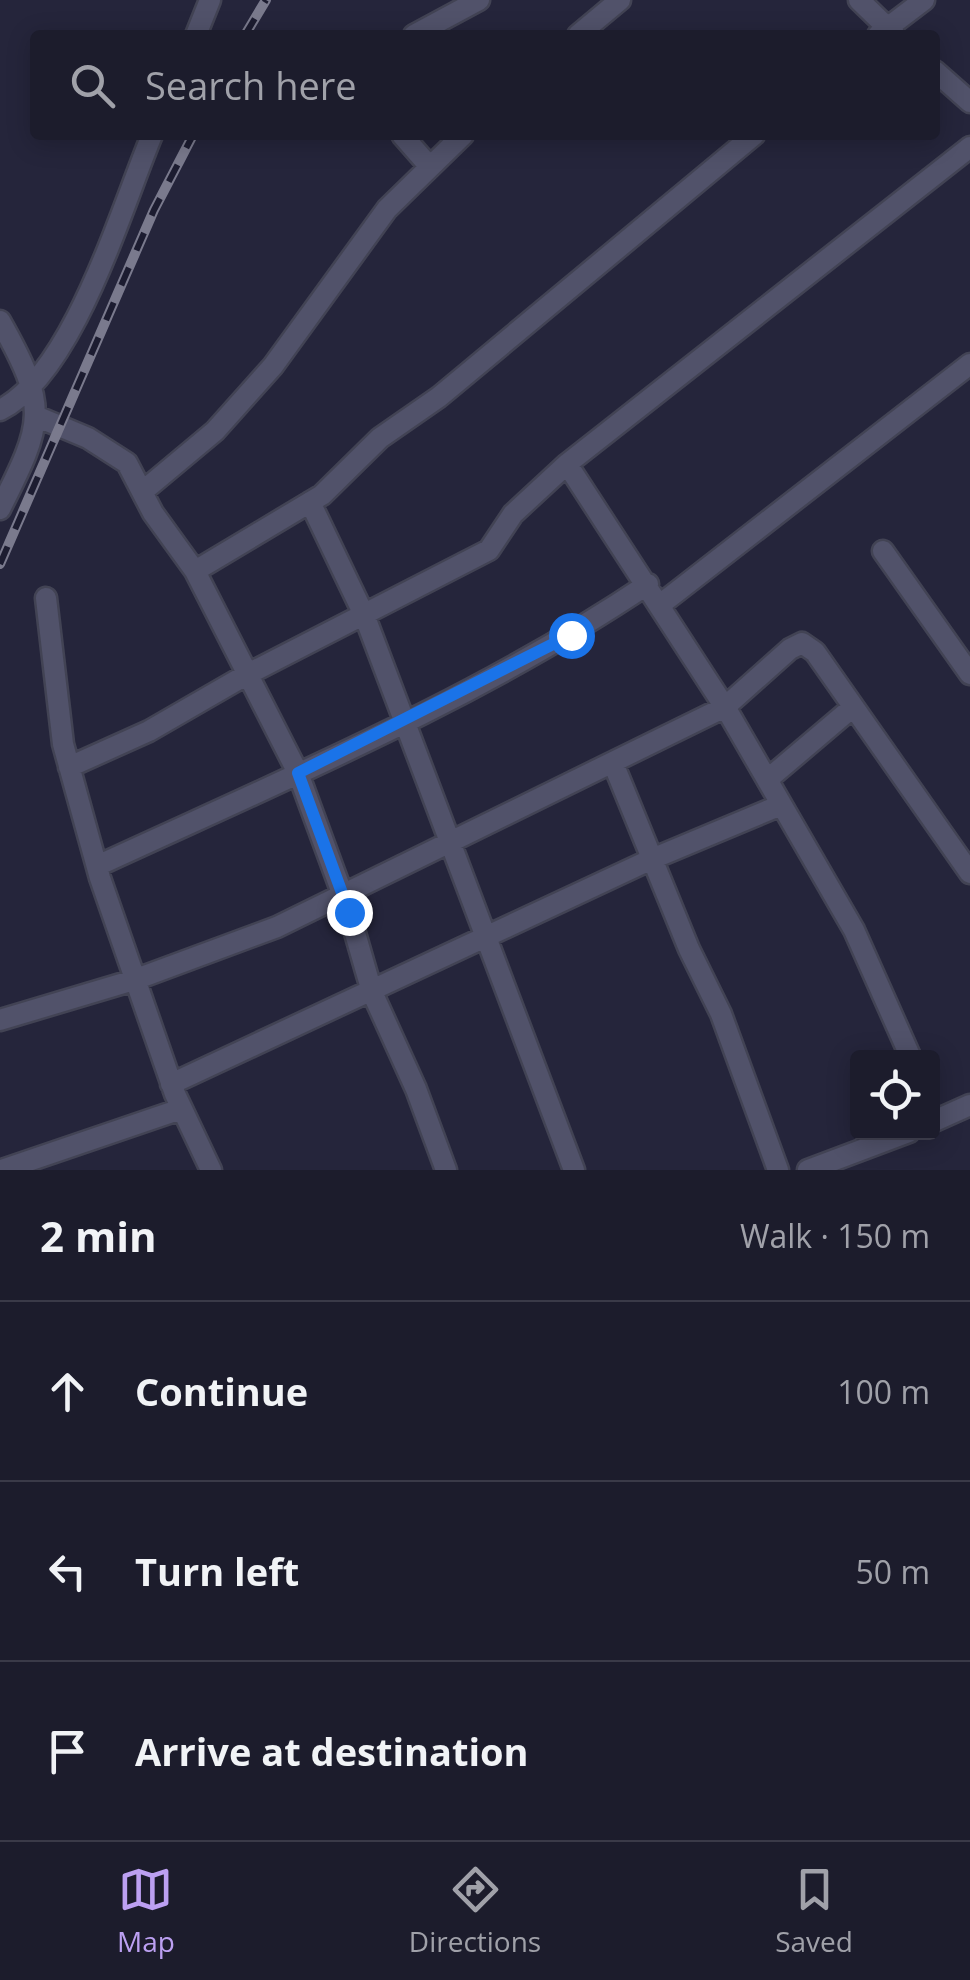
<!DOCTYPE html>
<html lang="en">
<head>
<meta charset="utf-8">
<style>
	:root { --surface:#1c1c2c; --page:#252534; --text:#f1f3f6; --muted:#a0a1a9; --line:#3a3a48; --accent:#bca0f2 }
	body { margin:0; font-family:"Open Sans",sans-serif; background:var(--page); color:var(--text) }
	.controls { position:absolute; right:30px; bottom:30px; display:grid; overflow:hidden; border-radius:10px; box-shadow:0 5px 25px #0003 }
	.controls button { width:90px; height:90px; display:grid; place-items:center; padding:0; border:0; border-bottom:2px solid var(--line); background:var(--surface); color:var(--text); font:50px sans-serif }
	.stop { position:absolute; width:30px; height:30px; margin:-22px; border:8px solid #1a73e8; border-radius:50%; background:#fff }
	.stop.end { background:#1a73e8; border-color:#fff; box-shadow:0 2px 10px #0008 }
	.list { margin:0; padding:0; list-style:none }
	h2 { display:flex; justify-content:space-between; align-items:center; height:130px; margin:0; padding:0 40px; font-size:42px }
	h2 small { font-size:32px; font-weight:400; color:var(--muted) }
	.list li { display:grid; grid-template-columns:65px 1fr auto; gap:30px; align-items:center; box-sizing:border-box; height:180px; padding:0 40px; border-top:2px solid var(--line) }
	.list b { display:block; font-size:38px; white-space:nowrap }
	.list em { font-size:32px; font-style:normal; color:var(--muted) }
	.icon { flex:none; width:55px; height:55px; fill:none; stroke:currentColor; stroke-width:2; stroke-linecap:round; stroke-linejoin:round }
	.map { position:relative; flex:none; width:970px; height:1170px; overflow:hidden }
	.search { position:absolute; background:var(--surface); box-shadow:0 5px 25px #0003; left:30px; right:30px; top:30px; height:110px; display:flex; align-items:center; gap:25px; box-sizing:border-box; padding:0 35px; border-radius:10px; color:var(--muted); font-size:38px }
	.sheet { height:670px; background:var(--surface) }
	nav { display:flex; justify-content:space-around; align-items:center; box-sizing:border-box; height:140px; border-top:2px solid var(--line); background:var(--surface); font-size:28px; color:var(--muted) }
	nav a { display:grid; justify-items:center; gap:5px }
	nav .on { color:var(--accent) }
	.map>svg:first-child { display:block }
	.lines { fill:none; stroke-linecap:round; stroke-linejoin:round }
	.minor-casing { stroke:#424354; stroke-width:25 }
	.minor { stroke:#51526a; stroke-width:20 }
	.rail-casing { stroke:#7a7a8d; stroke-width:10 }
	.rail { stroke:#1c1c30; stroke-width:6; stroke-dasharray:19; stroke-linecap:butt }
	.route { stroke:#1a73e8; stroke-width:12 }
</style>
</head>
<body>
<div class="map">
<svg width="970" height="1170" viewBox="0 0 970 1170">
	<rect width="100%" height="100%" fill="#25253b"/>
	<g class="lines">
		<defs>
			<path id="minor" d="M859,0l35,34
				M196,35l14,-35
				M414,35l65,-35
				M578,35l42,-35
				M878,35l46,-35
				M935,71l35,31
				M402,135l28,32
				M0,321c49,87 44,101 0,188
				M0,410c73,-36 121,-201 152,-275
				M38,417l50,21 39,25 26,50 42,58 103,202 51,139 23,80 44,97 30,81
				M567,464l161,248 126,218 57,128
				M142,492l73,-61 58,-65 114,-157 76,-74
				M310,502l55,115 209,553
				M883,551l87,123
				M195,571l127,-76 58,-57 59,-41 315,-262
				M46,598l17,146 37,134 75,216 36,76
				M661,604l309,-240
				M613,763l76,186 32,65 57,156
				M69,767l80,-36 97,-56 243,-125 24,-36 54,-50 403,-317
				M767,780l86,-73
				M97,866c186,-86 380,-167 551,-282
				M0,1020l134,-40 143,-53 448,-220 65,-58 12,-6 13,9 155,221
				M171,1084l481,-225 129,-54
				M932,1122l38,-17
				M2,1170l179,-61
				M808,1170l101,-38"/>
		</defs>
		<use href="#minor" class="minor-casing"/>
		<use href="#minor" class="minor"/>
		<defs>
			<path id="rail" d="M245,35l21,-35
				M0,564l154,-354 39,-75"/>
		</defs>
		<use href="#rail" class="rail-casing"/>
		<use href="#rail" class="rail"/>
	</g>
	<g class="lines">
		<path class="route" d="M349,912l-51,-139 273,-138"/>
	</g>
</svg>
<div class="controls">
<button><svg class="icon" aria-label="locate" viewBox="0 0 24 24"><circle cx="12" cy="12" r="6"/><path d="M12 2v4M12 18v4M2 12h4M18 12h4"/></svg></button>
</div>
<div class="stop" style="left:571px;top:635px"></div>
<div class="stop end" style="left:349px;top:912px"></div>
<div class="search"><svg class="icon" aria-label="search" viewBox="0 0 24 24"><circle cx="10" cy="10" r="6"/><path d="M15 15l6 6"/></svg>Search here</div>
</div>
<section class="sheet">
<h2>2 min<small>Walk · 150 m</small></h2>
<ul class="list">
<li><svg class="icon" aria-label="ahead" viewBox="0 0 24 24"><path d="M12 20V5M6 11l6-6 6 6"/></svg><div><b>Continue</b></div><em>100 m</em></li>
<li><svg class="icon" aria-label="left" viewBox="0 0 24 24"><path d="M17 20v-9H6M10 6l-5 5 5 5"/></svg><div><b>Turn left</b></div><em>50 m</em></li>
<li><svg class="icon" aria-label="arrive" viewBox="0 0 24 24"><path d="M6 21V4h12l-3 4 3 4H6"/></svg><div><b>Arrive at destination</b></div></li>
</ul>
</section>
<nav>
<a class="on"><svg class="icon" aria-label="map" viewBox="0 0 24 24"><path d="M3 6l6-2 6 2 6-2v14l-6 2-6-2-6 2zM9 4v14M15 6v14"/></svg>Map</a>
<a><svg class="icon" aria-label="directions" viewBox="0 0 24 24"><path d="M12 3l9 9-9 9-9-9zM9 14v-3h6M13 9l2 2-2 2"/></svg>Directions</a>
<a><svg class="icon" aria-label="saved" viewBox="0 0 24 24"><path d="M7 4h10v16l-5-4-5 4z"/></svg>Saved</a>
</nav>
</body>
</html>
